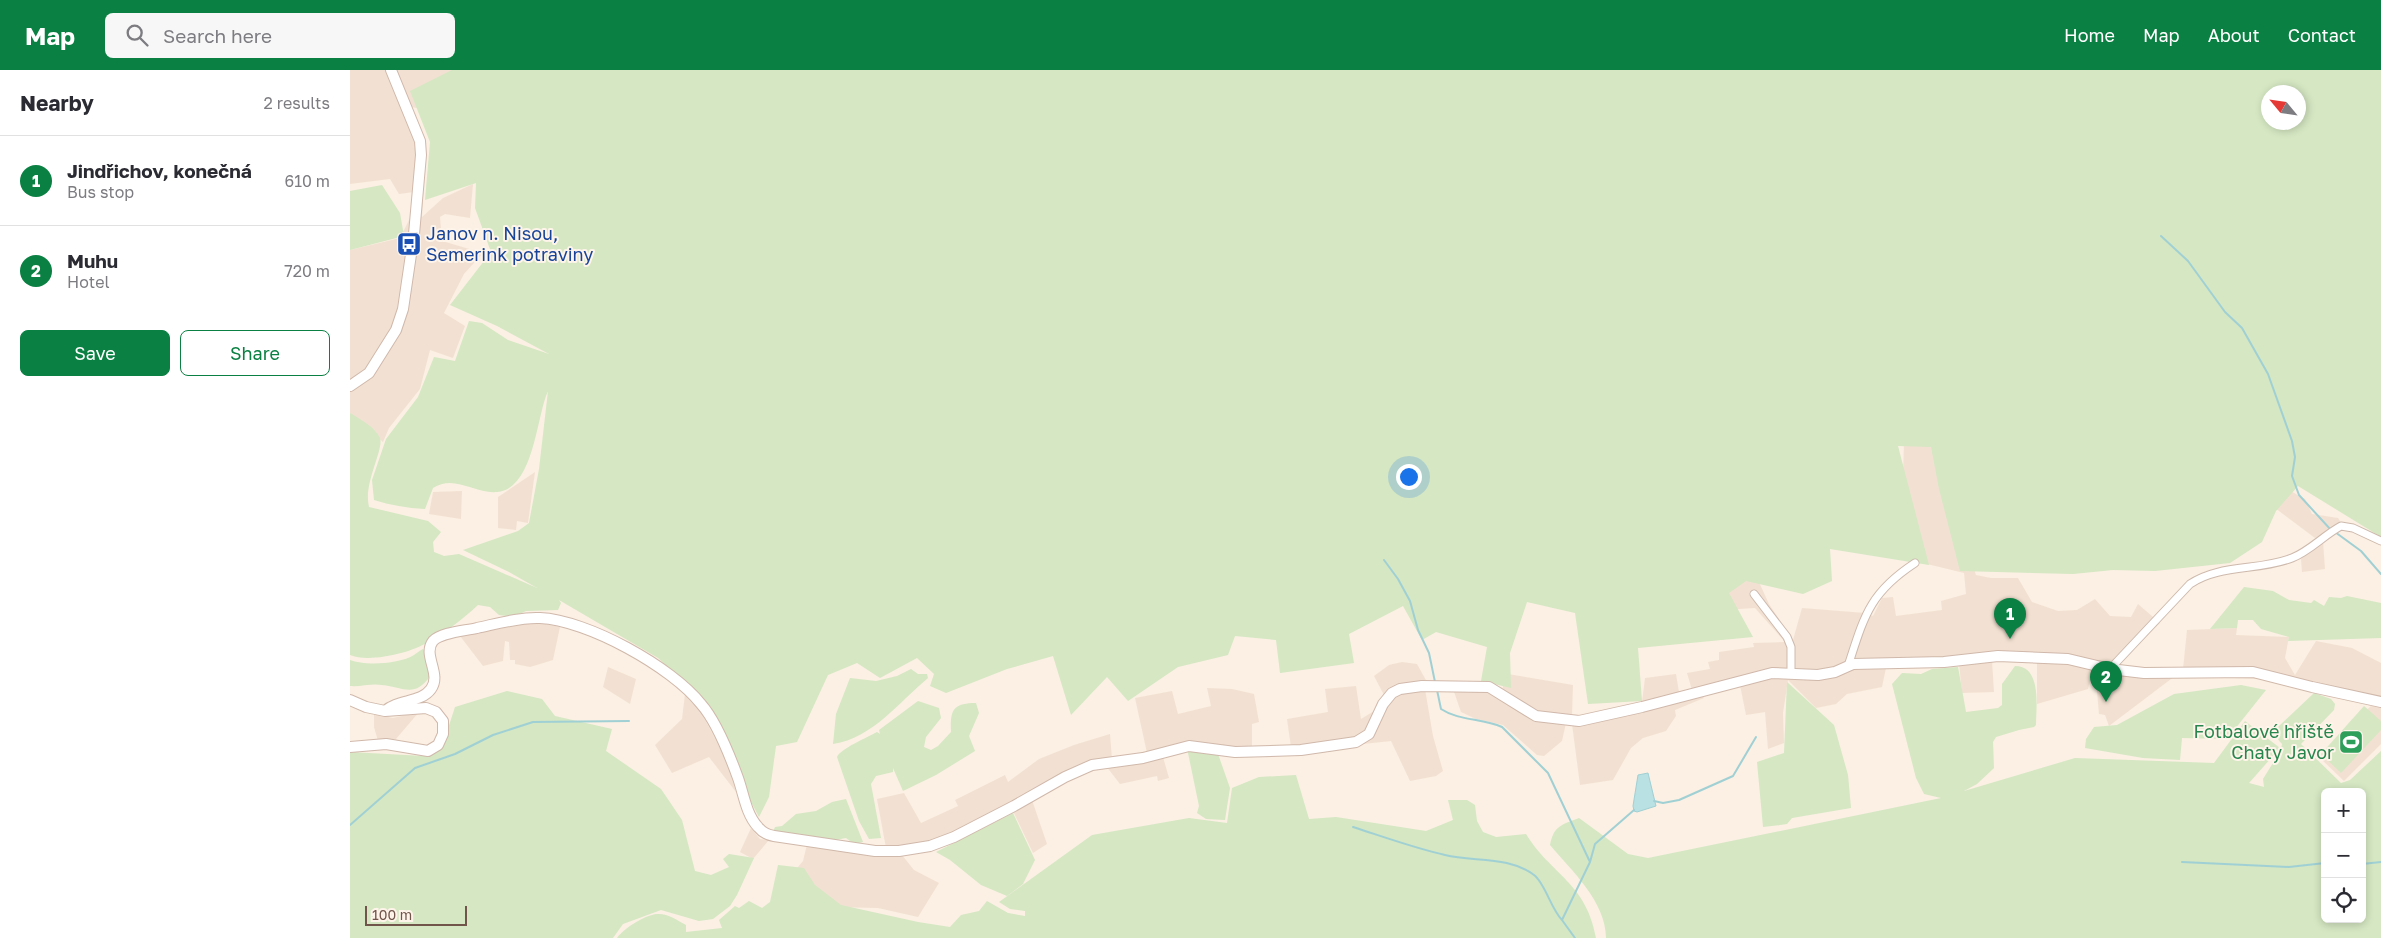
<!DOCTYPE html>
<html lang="en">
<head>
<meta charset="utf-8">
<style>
	:root { --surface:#fff; --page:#f7f7f7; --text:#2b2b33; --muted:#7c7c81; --line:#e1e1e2; --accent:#0b8043 }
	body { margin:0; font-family:"Golos Text",sans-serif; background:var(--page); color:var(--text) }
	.controls { position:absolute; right:15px; bottom:15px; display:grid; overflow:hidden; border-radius:8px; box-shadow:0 2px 8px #0003 }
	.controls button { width:45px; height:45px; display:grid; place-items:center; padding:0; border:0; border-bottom:1px solid var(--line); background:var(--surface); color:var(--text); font:25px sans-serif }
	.compass { position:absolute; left:1911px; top:15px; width:45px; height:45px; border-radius:50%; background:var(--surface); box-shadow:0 2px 8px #0003; rotate:299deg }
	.scale { position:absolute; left:15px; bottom:12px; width:102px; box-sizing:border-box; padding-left:5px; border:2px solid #71554b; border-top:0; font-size:14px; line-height:18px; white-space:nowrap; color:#71554b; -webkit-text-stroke:4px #fef4e9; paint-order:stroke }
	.you { position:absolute; left:1058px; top:406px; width:18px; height:18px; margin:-12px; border:4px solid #fff; border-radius:50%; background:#1a73e8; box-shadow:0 0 0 8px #1a73e833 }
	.badge { display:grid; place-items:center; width:32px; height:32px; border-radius:50%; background:var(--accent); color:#fff; font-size:16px; font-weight:700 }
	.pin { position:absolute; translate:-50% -41px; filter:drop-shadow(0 1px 2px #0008) }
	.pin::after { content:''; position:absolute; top:26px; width:18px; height:15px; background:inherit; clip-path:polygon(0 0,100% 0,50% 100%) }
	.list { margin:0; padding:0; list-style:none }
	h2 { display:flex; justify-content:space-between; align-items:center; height:65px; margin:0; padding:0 20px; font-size:21px }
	h2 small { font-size:16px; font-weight:400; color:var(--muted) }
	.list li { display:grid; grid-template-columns:32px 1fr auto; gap:15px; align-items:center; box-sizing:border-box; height:90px; padding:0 20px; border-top:1px solid var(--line) }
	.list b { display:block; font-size:19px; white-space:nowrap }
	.list p { margin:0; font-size:16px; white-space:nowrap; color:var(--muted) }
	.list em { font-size:16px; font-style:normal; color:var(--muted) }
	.actions { display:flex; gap:10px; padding:15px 20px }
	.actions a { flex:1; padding:11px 0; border:1px solid var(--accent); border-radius:8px; text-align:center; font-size:18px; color:var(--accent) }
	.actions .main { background:var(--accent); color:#fff }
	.icon { flex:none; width:28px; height:28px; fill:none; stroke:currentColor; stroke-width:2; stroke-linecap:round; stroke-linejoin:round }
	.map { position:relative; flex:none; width:2031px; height:868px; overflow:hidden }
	header { display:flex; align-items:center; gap:30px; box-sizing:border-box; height:70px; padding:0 25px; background:var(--accent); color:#fff }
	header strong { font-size:24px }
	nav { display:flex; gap:28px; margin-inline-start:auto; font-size:18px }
	.search { width:350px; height:45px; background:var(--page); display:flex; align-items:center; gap:12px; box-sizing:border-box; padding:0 18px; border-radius:8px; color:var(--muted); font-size:19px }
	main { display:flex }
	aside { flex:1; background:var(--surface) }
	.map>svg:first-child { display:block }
	.residential { fill:#f2e1d2 }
	.green { fill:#d5e7c3; fill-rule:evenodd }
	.water { fill:#b9e0e3; stroke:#a0d0d4 }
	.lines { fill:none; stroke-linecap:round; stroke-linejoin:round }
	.stream { stroke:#a0d0d4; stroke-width:2 }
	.street-casing { stroke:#ceb9ad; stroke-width:9 }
	.secondary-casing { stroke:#d0b8ab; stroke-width:12 }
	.street { stroke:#fff; stroke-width:7 }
	.secondary { stroke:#fff; stroke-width:10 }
	.labels { text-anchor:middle; stroke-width:4; stroke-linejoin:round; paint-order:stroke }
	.transit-label { font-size:18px; fill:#164399; stroke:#fef4e9; text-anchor:start }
	.leisure-label { font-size:18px; fill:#27864d; stroke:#fef4e9; text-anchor:end }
</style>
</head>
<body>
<header>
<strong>Map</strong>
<div class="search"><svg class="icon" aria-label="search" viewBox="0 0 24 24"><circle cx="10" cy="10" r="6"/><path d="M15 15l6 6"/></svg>Search here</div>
<nav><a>Home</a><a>Map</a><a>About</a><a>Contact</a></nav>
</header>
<main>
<aside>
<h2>Nearby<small>2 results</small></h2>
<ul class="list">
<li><span class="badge">1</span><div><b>Jindřichov, konečná</b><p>Bus stop</p></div><em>610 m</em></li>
<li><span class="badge">2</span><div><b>Muhu</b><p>Hotel</p></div><em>720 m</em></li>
</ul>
<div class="actions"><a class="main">Save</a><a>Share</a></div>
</aside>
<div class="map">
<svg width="2031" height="868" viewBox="0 0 2031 868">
	<rect width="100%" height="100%" fill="#fbf0e3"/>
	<path class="residential" d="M0,0h113l-19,43 -33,-6 15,33 -4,77 21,-19 30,-14 -3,34 -25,-4 -5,3 2,24 41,12 -19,21 -20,39 21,13 -12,32 -23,-8 -10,39 -31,39 -6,14 -33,-29v-163l50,-12 13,-26 1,-20 -15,2 -9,-15 -40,5z
		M1593,372l6,51 27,82 15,3h27l14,24 26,9 19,-1 18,-11 15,17 21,1 7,-13 22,19 -42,42 24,4h41l4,-39 50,-2 -1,7 53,2 -4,21 10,17 21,-34 36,7 29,15v81l-37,37 -25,-24 53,-52 -109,-26 -88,-3 -66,50 -4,-11 -6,-1 -4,-44 -3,2 -4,17 -51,15v-43l-45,-1 2,32 -32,1 -3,-30 -73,5 -4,19 -35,7 -11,10 -20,4 -28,-28 -5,33 1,30 -16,6 -3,-37 -19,3 -6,-30 -38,10 2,3 -29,12 1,6 -10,15 -23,7 -12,10 -18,32 -33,5 -8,-61 -6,-1 -4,18 -18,15 -7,-1 -34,-30 -27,-6 -15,-7 -10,-29 37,-1 15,6 -1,-15 71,12 -1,31 31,-3 39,-11 3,-24 31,-4 3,18 13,-2 -5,-17 23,-4 -2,-7 11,-2v-8l35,-5 -1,-4 32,-1 -30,-34 -32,2 4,-30 26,-11 16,35 24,36 9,-32 63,5 8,3 9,-18 11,-1 3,19 46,-6 -1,-9 25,-7 -2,-21 -45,-11 -17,-57 2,-62z
		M185,402l-7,51 -11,-2 -1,9 -18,-2v-31z
		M1935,418l20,11 7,15 26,4 4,6 -27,14 -44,-33z
		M112,421l-1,28 -32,-5 4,-22z
		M1973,471l2,28 -23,3 -1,-13z
		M186,552l24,5 -7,33 -23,7 -15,-3v-4h-5l-1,-18 -4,-1 -2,20 -20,5 -23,-30z
		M1052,592l15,2 10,18 -2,7 8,47 10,35 -7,5 -26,5 -19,-40 -28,3 -51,9 -75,2 -48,-6 -26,8 6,21 -11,3 -1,-5 -37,8 -14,-18 -25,6 -49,28 15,44 -14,9 -20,-42 -76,38 -35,6 12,15 25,13 -21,34 -40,-9 -47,-1 -24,-10 -11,-15 -3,-9 10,-12 6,-25 77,12 -9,-49 27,-6 17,30 37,-17 -3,-6 50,-25 3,7 31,-23 35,-14 36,-11 2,25 35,-6 -12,-55 37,-7 6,23 33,-8 -4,-18 25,1 22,5 5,28 -7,2v23h39l-4,-28 41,-7 -3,-23 31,-3 5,33 13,-8 10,-16 -10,-19 15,-11z
		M258,597l28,12 -6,25 -27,-17z
		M335,624l14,15 11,20 19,36 7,27 -27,-35 -37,16 -17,-28 27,-26z
		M69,642l-23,27 -18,2 -4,-14v-13l19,4z
		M401,758l9,11 9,1 -16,19 -13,-7z"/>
	<path class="green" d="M102,0h1929v467l-83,-51 -22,25 -14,31 -32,21 -75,8 -42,-1 -40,4 -113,-3 -21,-82 -8,-42 -33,-1 31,119 -99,-16 2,32 -29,13 -57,-13 -17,12 24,44 -115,11 4,53 -54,3 -13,-91 -48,-11 -17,51 1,35 -30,-7 6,-34 -51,-15 -14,8 -19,-34 -54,28 5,29 -74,10 -4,-33 -41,-4 -7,19 -50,12 -50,34 -21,-24 -36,38 -18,-59 -46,13 -61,24 -16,-7 4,-12 -17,-16 -37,20 -23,-15 -29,12 -31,67 -21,4 -7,51 -10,20 -9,-17 -20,-53 -20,-41 -52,-48 -99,-58 2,3 -3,7 -32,1 -13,6 -14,-2 -9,-8 -12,-2c-15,14 -32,27 -50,37 -17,11 -59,21 -78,13v-242c10,6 25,14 30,25 4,12 -17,45 -11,69l59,14 13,11 -8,10 1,10 10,4 15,-2 78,34 -28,-16 -46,-22 55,-19 11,-8 10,-54 9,-78c-12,26 -14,98 -51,101 -22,2 -43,-18 -64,-4l-8,21c-18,-1 -35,-4 -51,-9l-2,-20 14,-41 32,-42 16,-40 21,4 14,-40 13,2 26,17 41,14 -52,-28 -47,-21 41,-53 -16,-44 1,-25 -51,17 5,-58 -20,-51zM1918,22h30v30h-30z
		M32,115l18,28 4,23 -54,14v-59z
		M1894,517l29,4 16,9 22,3 3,-3 10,6 5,-9 12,1 6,-2 34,7v35l-93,3 1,-4 -28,-8 -8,-9h-15l-1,8 -27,1z
		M73,579l4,3 4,23c-17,24 -27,12 -49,10 -11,-2 -21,2 -32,1v-26c15,6 50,4 64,-5 3,-2 5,-4 9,-6z
		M1665,596c27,0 21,41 21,59l-2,2 -15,3 -23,7 -3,5 1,26 -17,16 -13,7 111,-33 139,5 31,-42 35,27 -31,35 15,4 -1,-8 18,-29 1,-6c-5,-5 -8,-11 -3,-18l35,-33 17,6 4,5 -1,6 -33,34 40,39 9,-3 31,-29v187h-775c0,-36 -34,-67 -56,-93 4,-20 12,-20 29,-27l49,36 20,4 293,-60 -17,-4 -8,-16 -24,-94 10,-11 19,1 11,-5 26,-2 8,45 32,-4 4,-3v-21zM1975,722h37v127h-37z
		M561,599l7,5h9l1,4c-29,24 -55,60 -95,66l3,-30 14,-36 26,3 21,-5z
		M1437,612l47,43 14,50 3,33 -59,10 -5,6 -24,3 -6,-65 27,-9z
		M1891,615l25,5 -39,49 -45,-1 -2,22 -37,-2 -58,-10 1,-9 8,-12 23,-2 57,-31z
		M157,621l35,8 13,17 57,13 -6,22 55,38 21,31 13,51 16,4 18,-8 -6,-8 6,-5 25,4 -17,37 -7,11 -17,13 -14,2 -38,-11 -38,14 -10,14h-263v-186l74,4 18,-9 13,-40z
		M568,631l21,7 2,10 -15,19 -2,10 7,3 7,-4 13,-14c-1,-22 2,-29 25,-29l3,10 -10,23 6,15 -39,24 -33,16 -10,-23v4l-17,4 -5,8 10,54 -12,1 -10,-18 -22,-64c3,-8 31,-20 40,-25l3,2 -1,-4z
		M2014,636l17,15v9l-40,43 -20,-19z
		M837,678l31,6 12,34 -5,32 -19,-1 -9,-6 2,-7z
		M946,705l13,44 27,-2 90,14 27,-11 -5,-20h19l8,5 2,16 6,11 13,5 30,-3c25,41 60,48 70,104h-979c7,-10 28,-23 40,-24 10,-1 20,6 29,11v7l36,-4 -3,-8 16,-14 4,2 10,-7 13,7 8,-6 8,-37 26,3 11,17 26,20 77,17 32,5 11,-12 18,-4 8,-10 21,12 17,3v-5l-15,-2 -11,-7 93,-67 97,-17 38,5 5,-35 27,-11z
		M496,729l17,43 -9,2 -8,-6 -11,2 -62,-8 2,-5 7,-1 14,-12 20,-3 16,-9z
		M663,743l22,47 -12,24 -16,12 -26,-11 -31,-25 -14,-8z"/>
	<path class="water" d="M1298,703l8,33 -19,6 -3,-1 -1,-5 5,-31z"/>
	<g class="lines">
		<path class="stream" d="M1811,166l27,25 37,51 17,16 26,46 24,67 3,16 -3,19 7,19 32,35
			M1985,462l26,19 20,23
			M1034,490l14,19 12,22 8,29 11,23 6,29
			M1087,620l4,19c18,12 41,9 61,18l46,46 42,89 -28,58 13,18
			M1304,731l9,2 16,-3 54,-24 23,-39
			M0,755l65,-57 40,-14 38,-19 40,-13 96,-1
			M1003,757c31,10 61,21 92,28 29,7 64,1 89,20 11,8 17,34 28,45
			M1240,792l5,-18 39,-34
			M1832,792l107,5 36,-4
			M2012,794l19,-2"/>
		<defs>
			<path id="street" d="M1404,524l33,43 4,10v26
				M1498,596c16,-49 21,-73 67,-103
				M1760,599l80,-85c29,-20 69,-13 102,-26 18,-7 32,-23 49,-32l12,2 28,13"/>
			<path id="secondary" d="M0,316l19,-13 27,-43 7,-21 11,-75 7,-79 -1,-14 -29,-71
				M0,630l16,7 19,4 41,-3 10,4 7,9v13l-5,11 -10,6 -42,-7 -36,3
				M35,641c13,-12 36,-8 46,-22 11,-15 -9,-34 2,-48 9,-9 32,-10 44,-13 19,-4 43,-11 63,-10 47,2 132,49 161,86 16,18 29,52 37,74 6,17 8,36 20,49 4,5 10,8 16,9l101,15h24l31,-5 24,-9 60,-31 51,-29 27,-12 51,-7 46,-12 46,6 66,-2 55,-8 13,-8 14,-30 9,-11 8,-4 22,-3 67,1 47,29 43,5 63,-14 130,-34 46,2 17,-3 18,-8 91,-2 54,-6 70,3 42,10 34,4 109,-1 59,15 69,15"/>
		</defs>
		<use href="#street" class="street-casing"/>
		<use href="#secondary" class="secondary-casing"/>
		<use href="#street" class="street"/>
		<use href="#secondary" class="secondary"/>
	</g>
	<defs>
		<symbol id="bus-square" viewBox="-11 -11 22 22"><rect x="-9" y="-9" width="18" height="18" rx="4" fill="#1a4fb4" stroke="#fef4e9"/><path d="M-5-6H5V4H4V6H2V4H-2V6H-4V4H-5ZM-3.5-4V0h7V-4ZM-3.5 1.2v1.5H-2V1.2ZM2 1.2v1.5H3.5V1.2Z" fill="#fff"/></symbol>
		<symbol id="stadium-square" viewBox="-11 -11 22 22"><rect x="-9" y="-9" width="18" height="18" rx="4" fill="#2e9e5b" stroke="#fef4e9"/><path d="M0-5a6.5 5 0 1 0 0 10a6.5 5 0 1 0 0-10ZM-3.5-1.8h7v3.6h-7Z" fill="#fff"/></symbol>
	</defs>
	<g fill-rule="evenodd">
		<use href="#bus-square" x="45" y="160" width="28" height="28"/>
		<use href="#stadium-square" x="1987" y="658" width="28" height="28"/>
	</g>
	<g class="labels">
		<g class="transit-label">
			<text x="76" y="170">Janov n. Nisou,<tspan x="76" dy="21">Semerink potraviny</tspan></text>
		</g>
		<g class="leisure-label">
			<text x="1984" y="668">Fotbalové hřiště<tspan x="1984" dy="21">Chaty Javor</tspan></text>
		</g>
	</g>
</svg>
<div class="controls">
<button>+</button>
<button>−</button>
<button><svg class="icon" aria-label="locate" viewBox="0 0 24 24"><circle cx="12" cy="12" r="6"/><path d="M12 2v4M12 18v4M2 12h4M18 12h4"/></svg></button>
</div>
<svg class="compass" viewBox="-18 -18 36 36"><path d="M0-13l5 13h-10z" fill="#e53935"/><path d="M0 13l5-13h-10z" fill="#7c7c81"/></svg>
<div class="scale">100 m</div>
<div class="you"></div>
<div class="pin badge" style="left:1660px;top:569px">1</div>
<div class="pin badge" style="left:1756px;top:632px">2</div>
</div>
</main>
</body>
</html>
